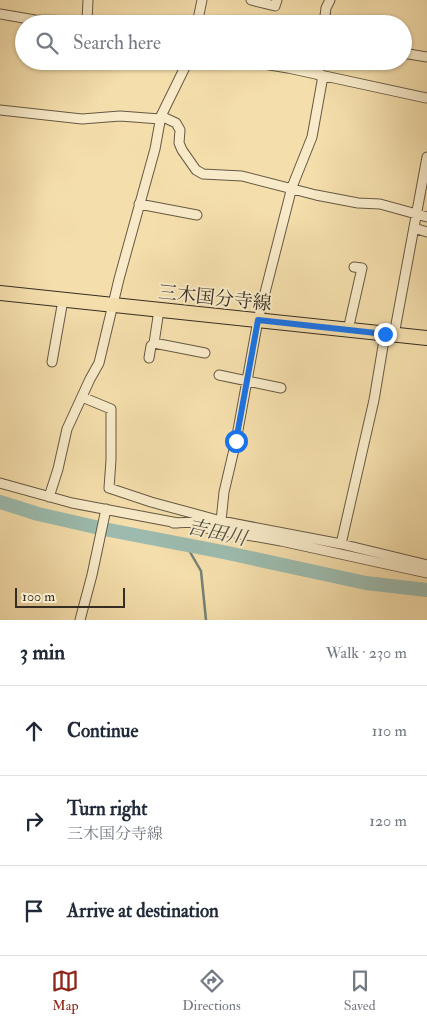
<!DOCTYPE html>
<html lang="en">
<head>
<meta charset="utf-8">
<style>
	:root { --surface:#fff; --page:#f6f6f7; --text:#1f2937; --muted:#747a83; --line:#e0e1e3; --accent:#8f2418 }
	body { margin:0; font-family:"IM FELL Double Pica","Noto Serif JP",serif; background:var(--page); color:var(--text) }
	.scale { position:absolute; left:15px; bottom:12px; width:110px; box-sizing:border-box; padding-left:5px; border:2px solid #362d22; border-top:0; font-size:14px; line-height:18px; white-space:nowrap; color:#362d22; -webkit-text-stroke:4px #f8eac8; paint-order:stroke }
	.stop { position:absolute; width:15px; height:15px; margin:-11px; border:4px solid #1a73e8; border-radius:50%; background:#fff }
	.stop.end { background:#1a73e8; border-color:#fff; box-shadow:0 1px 5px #0008 }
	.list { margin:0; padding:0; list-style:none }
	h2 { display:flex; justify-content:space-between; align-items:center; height:65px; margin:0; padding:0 20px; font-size:21px }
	h2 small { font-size:16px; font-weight:400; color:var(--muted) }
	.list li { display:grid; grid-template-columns:32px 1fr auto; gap:15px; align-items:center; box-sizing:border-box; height:90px; padding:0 20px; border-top:1px solid var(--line) }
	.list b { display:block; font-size:19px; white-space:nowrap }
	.list p { margin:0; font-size:16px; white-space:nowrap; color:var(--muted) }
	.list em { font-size:16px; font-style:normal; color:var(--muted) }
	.icon { flex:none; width:28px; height:28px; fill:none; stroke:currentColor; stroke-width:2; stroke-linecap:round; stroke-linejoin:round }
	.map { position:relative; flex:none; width:427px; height:620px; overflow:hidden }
	.search { position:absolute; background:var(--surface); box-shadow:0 1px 4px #0004; left:15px; right:15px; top:15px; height:55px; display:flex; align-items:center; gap:12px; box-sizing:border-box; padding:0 18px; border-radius:28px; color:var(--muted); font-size:19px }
	.sheet { height:335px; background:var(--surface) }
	nav { display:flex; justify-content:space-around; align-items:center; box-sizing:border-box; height:70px; border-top:1px solid var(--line); background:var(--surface); font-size:14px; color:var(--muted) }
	nav a { display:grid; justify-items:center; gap:2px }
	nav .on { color:var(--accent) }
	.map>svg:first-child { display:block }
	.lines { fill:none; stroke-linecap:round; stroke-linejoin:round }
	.stream { stroke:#738276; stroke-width:2.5 }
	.river { stroke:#9cbbae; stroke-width:14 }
	.street-casing { stroke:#665944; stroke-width:11 }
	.primary-casing { stroke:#362d22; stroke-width:16 }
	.street { stroke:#f8eac8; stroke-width:9 }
	.primary { stroke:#f4deab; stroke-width:14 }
	.route { stroke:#1a73e8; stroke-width:6 }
	.labels { text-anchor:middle; stroke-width:4; stroke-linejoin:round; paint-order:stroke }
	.street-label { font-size:19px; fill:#362d22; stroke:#f8eac8 }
	.water-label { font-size:20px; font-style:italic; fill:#505045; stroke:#f8eac8 }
</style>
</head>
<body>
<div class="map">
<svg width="427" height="620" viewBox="0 0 427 620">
	<rect width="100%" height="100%" fill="#f4deab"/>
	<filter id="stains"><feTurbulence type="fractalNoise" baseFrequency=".004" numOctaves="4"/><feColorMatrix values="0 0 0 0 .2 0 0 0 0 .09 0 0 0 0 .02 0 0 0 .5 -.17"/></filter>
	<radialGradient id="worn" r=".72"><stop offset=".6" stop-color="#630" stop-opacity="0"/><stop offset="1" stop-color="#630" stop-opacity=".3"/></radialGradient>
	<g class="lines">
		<path class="stream" d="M186,545l15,26 5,49"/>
		<path class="river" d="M0,502l38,12 66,15 119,23 143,31 61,7"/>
		<defs>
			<path id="street" d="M251,0l24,6 2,-6
				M0,14l35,6 52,1 15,3
				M87,21l1,-21
				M197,24l5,-24
				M324,24l2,-16 4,-8
				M403,53l24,4
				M246,61l42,7 138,30
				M318,75l2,-14
				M0,110l82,9 38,-3 40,3
				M161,116l15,7 4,7 -1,13 3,7 14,20 7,4 39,2 74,19 42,8 22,1 47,13
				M139,204l58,11
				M414,228l13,4
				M348,330l14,-62 -8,-1
				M394,335l33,-178
				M154,343l51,10
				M149,358l2,-12 3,-3 5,-33
				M52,362l11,-62
				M219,375l62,13
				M82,397l29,12v51l-2,28 42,14 70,19 120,23 86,21
				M0,483l72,20 106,20
				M49,497l9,-28 9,-40 23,-50 9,-16 20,-84 36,-130 6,-33 27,-55
				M173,523l48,-2 3,-29 12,-51 22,-121 34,-133 20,-50 11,-61
				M195,526l86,15 146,32
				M341,544l33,-144 11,-66
				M80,620l12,-45 14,-66"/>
			<path id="primary" d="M0,293l427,45"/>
		</defs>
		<use href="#street" class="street-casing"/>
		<use href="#primary" class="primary-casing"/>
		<use href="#street" class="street"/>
		<use href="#primary" class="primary"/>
	</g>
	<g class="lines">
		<path class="route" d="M236,441l22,-121 127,14"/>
	</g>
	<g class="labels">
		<g class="street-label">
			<text transform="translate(215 297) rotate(6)" y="7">三木国分寺線</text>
		</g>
		<g class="water-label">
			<text transform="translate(217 532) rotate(12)" y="7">吉田川</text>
		</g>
	</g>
	<rect width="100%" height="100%" filter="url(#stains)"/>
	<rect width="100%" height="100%" fill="url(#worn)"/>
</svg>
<div class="scale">100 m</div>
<div class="stop" style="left:236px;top:441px"></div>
<div class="stop end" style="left:385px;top:334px"></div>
<div class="search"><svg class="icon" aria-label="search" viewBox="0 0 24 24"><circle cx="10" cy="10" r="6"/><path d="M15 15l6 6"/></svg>Search here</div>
</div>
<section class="sheet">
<h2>3 min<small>Walk · 230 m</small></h2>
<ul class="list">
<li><svg class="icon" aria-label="ahead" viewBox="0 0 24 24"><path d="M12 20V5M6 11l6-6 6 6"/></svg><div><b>Continue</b></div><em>110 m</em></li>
<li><svg class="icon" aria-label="right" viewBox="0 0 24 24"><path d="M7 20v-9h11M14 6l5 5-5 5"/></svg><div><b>Turn right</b><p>三木国分寺線</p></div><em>120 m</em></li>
<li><svg class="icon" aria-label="arrive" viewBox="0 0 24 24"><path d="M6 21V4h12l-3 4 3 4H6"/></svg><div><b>Arrive at destination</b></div></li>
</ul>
</section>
<nav>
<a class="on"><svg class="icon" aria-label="map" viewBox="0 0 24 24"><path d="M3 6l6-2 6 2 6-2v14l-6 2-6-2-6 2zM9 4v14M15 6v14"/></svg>Map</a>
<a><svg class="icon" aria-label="directions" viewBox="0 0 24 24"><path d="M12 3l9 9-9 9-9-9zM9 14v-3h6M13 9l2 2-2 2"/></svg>Directions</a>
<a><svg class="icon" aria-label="saved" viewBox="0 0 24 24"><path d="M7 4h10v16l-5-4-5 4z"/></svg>Saved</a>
</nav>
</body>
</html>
